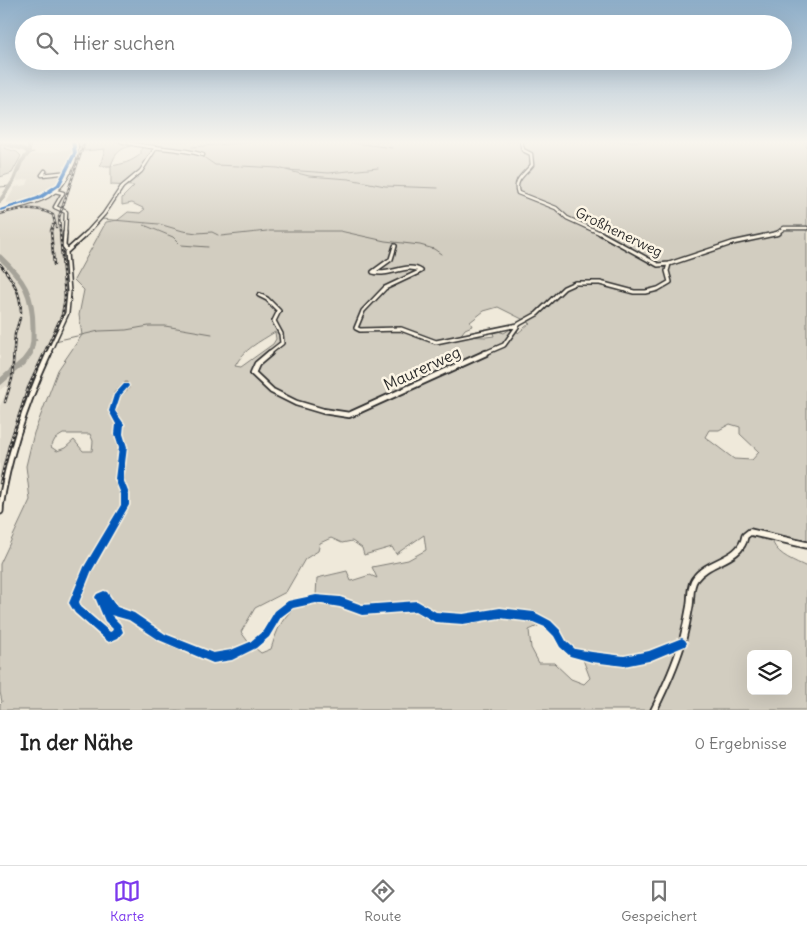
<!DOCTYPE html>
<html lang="de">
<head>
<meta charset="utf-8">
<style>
	:root { --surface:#fff; --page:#f6f6f6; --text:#222; --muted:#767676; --line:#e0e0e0; --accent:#7c3aed }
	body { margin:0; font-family:Delius,sans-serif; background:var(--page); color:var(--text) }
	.controls { position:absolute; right:15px; bottom:15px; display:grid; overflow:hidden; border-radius:8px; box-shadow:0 5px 20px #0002 }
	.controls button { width:45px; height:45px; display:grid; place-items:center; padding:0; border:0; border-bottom:1px solid var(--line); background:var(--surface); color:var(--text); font:25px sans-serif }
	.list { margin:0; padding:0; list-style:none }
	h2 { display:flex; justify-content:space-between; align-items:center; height:65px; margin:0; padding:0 20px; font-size:21px }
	h2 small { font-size:16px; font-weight:400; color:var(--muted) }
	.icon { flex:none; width:28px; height:28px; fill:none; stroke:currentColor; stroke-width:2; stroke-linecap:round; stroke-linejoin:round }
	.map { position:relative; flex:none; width:807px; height:710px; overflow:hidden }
	.search { position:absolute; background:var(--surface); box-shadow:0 5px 20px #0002; left:15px; right:15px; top:15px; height:55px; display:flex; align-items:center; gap:12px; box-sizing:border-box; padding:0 18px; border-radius:28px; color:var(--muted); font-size:19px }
	.sheet { height:155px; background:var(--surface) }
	nav { display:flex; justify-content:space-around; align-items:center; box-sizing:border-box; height:70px; border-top:1px solid var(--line); background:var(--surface); font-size:14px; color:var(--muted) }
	nav a { display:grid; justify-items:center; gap:2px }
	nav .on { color:var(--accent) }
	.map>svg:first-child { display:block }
	.built { fill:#e0dacc }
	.green { fill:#d2cdc0; stroke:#7e7c76; fill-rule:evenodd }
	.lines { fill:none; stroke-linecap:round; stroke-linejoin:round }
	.stream { stroke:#75736d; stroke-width:1 }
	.river-far2 { stroke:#a6a399; stroke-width:4 }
	.river-far1 { stroke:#a6a399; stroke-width:5 }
	.river { stroke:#a6a399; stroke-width:6 }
	.minor-far3-casing { stroke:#2b2b2b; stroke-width:5 }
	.minor-far2-casing { stroke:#2b2b2b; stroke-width:6 }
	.minor-far1-casing { stroke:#2b2b2b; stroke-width:8 }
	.minor-casing { stroke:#2b2b2b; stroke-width:9 }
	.major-casing { stroke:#2b2b2b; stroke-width:5.5 }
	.minor-far3 { stroke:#fcf5e5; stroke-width:2.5 }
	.minor-far2 { stroke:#fcf5e5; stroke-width:3 }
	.minor-far1 { stroke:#fcf5e5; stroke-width:4.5 }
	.minor { stroke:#fcf5e5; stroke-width:5.5 }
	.major { stroke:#fcf5e5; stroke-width:3 }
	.rail-casing { stroke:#2b2b2b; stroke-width:2.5 }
	.rail { stroke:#fcf5e5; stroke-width:1; stroke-dasharray:2.5; stroke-linecap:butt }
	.cycleway-casing { stroke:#fcf5e5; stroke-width:3 }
	.cycleway { fill:#0057b8; fill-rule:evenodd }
	.labels { text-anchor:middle; stroke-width:5; stroke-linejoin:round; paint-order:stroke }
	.far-street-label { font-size:14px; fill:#2b2b2b; stroke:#fcf5e5 }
	.street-label { font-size:16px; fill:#2b2b2b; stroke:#fcf5e5 }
</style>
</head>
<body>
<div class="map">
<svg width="807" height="710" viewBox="0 0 807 710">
	<rect width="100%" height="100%" fill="#efe9da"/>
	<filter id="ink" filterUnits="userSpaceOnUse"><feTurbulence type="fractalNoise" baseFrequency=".02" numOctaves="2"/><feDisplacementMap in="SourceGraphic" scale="10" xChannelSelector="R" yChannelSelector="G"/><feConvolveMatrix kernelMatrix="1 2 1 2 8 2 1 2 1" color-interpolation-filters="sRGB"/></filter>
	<g filter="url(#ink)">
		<path class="built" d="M74,149l-13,33 -8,8 -19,9 -15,5 -4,-2 -9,1 9,-16 12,-2 2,-6 -12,2v-4l6,-15 8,-7z
			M60,190l5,3 -6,16 4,1 -3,16 6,57 -1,26 -39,89 -26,95v-87l8,-19 -3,-1 -5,4v-178l46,-14z"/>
		<path class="green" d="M77,141h730v402l-32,-5 -2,5c6,13 22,18 34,24v143h-807v-6l2,-2 -2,-10v-128l30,-64 -4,-34 8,-33 24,-63 24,-35 -3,-20 5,-25 -10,-10 32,-58 12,-2 10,-8 12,1 5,-4 -13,-6 -10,2v-7l12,-12 -23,-1v-19h-11l5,-17 -21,2v-3h-5zM135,145l9,2 -3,2v5c-10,8 -18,10 -30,12 4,-14 10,-18 24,-21zM498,307l32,16 -12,10 -3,-7 -11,7 -6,-2 -5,2 1,3 -8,1 -26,-1 5,-7 7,-3 -2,-4 14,-11zM275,332l1,7 -3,5 -32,23 -6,-1c9,-17 24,-24 40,-34zM730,424l10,3v7l19,18 -7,8 -18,-1 -29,-22 4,-7h10zM63,434h27l3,7 -1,10h-9l-9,-11 -9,8 -8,3 -6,-4 4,-8zM424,535l2,15 -18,10 -36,7 5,11 -7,-3 -19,6 -4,-10 -30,7 -1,17c-28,14 -36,24 -45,54l-10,4 -12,-10 -8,-11 14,-24 31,-16 19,-33 13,-8 2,-8 11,-5 11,5 10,-2 10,7 2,7 28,-8 4,7zM540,625l18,2 12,21 12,9 8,21 -6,6 -13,-5 -17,-16h-15l-8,-15 -2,-18zM751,654h37v37h-37z
			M0,143l7,2 -3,3 13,4 4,4 -9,17 -12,4z"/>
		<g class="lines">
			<path class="stream" d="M331,141h6
				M341,141l51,7
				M192,147l69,-6
				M169,150h4
				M29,153l5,-1
				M202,156l13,9 24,1
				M241,166l37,2 31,8 40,3 36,7 53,2
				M287,170l42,3 49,-5
				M0,187l10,-1
				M63,208l6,-20
				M0,209h2
				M101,219l58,5 24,7 14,2 15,-1 6,3
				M145,223l-1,2 29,12 8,8 27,2
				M269,231h71l45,10 35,4 14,4 7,5
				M221,236l46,-5
				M33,340h4
				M55,341l44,-10 27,-1 23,-4h16l47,8"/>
			<path class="river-far2" d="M29,141v12
				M0,143l24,6 5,4 -8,9 -7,18 -14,21"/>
			<path class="river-far1" d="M0,257c24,23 33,37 33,71 0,9 1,18 -4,26"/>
			<path class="river" d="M0,382l24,-21 6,-8"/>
			<defs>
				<path id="minor-far3" d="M121,141c27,9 55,5 82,14
					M521,141l2,9 8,4 1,11c-7,9 -19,15 -14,28l38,15 11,10 35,16
					M45,171l-3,4 28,-3
					M55,191l8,2 -8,14 11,5 -1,22
					M86,234l18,-20 18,-27 19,-16 14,-22
					M776,234l8,-6h23"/>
				<path id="minor-far2" d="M65,233l-1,13 3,4
					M600,233l58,32 11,-1 63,-21 47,-10
					M395,246l-4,13 -18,13c16,5 34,-10 48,-1l-36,17 -22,23 -7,17 4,2 41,-1 35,13 82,-17
					M259,295l8,4 12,12 -5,10 7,13 1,9 -14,11
					M48,354l19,-41 2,-21 -3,-40 21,-19
					M483,354l21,-9 15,-21 18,-10 27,-26 11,-5h25l34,9h12l12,-3 12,-7 -3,-11 2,-7"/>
				<path id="minor-far1" d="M270,353l-13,11 -4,9 19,18 24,12 27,8 26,4 137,-62
					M0,510c8,-55 26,-107 49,-157
					M122,510l3,-5v-11l-6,-15 4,-32 -4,-13 1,-10 -8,-13 5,-16 9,-9"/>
				<path id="minor" d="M123,508l-36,62 -13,33 4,7 31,27 9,-5 -1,-5 -9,-9 -8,-21 4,-2 10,16 17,5 31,21 51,21 19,-3 21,-10 13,-11 12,-20 13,-10 25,-5 24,3 22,8 55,-4 18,11 28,2 37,-6 34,4 14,7 9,9 6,11 10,9 51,8 25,-5 33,-13
					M0,511v-3
					M654,710c11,-22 21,-44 28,-67 3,-12 6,-26 8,-38 1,-8 0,-20 5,-26 13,-19 46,-18 50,-43l5,-4 57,13"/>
				<path id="major" d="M0,211c32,-9 57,-9 71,-43 4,-9 7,-17 5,-27"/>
			</defs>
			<use href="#minor-far3" class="minor-far3-casing"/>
			<use href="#minor-far2" class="minor-far2-casing"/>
			<use href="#minor-far1" class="minor-far1-casing"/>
			<use href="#minor" class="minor-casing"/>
			<use href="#major" class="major-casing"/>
			<use href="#minor-far3" class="minor-far3"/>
			<use href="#minor-far2" class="minor-far2"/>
			<use href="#minor-far1" class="minor-far1"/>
			<use href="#minor" class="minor"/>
			<use href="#major" class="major"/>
			<defs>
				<path id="rail" d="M0,214c18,-5 36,-9 53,1l3,12
					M53,225l-2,6 3,34
					M0,264c12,15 21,28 21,48
					M5,402l7,-23 3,-45 5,-16
					M0,483l9,-37 19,-58 34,-73 3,-17 -6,-81 26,-76"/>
			</defs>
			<use href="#rail" class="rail-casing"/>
			<use href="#rail" class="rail"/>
			<defs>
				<path id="cycleway" d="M71,141h4l2,12 -17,33 -19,13 -41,12v-2l37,-12 20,-13 16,-31z
					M124,384h4l1,2 -9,10 -5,15 9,13 -1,10 4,13 -4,32 6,15v11l-38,67 -12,30 2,5 29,25 2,-1 1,-2 -8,-8 -10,-24 2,-3 7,-3 3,1 10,15 17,6 31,21 48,19 18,-3 19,-8 13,-11 12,-20 13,-10 28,-6 24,2 22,8 55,-4 19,11 27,2 37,-6 34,4 17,9 9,9 6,11 9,8 17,3 32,4 25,-5 33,-13 3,2 2,3 -2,3 -36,15 -25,5 -32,-4 -22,-6 -10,-9 -6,-11 -9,-9 -12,-5 -33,-4 -37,6 -28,-2 -19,-11 -54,4 -22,-8 -24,-4 -23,5 -12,9 -12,20 -13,11 -24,12 -19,3 -54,-23 -30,-20 -18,-5 9,9 3,8 -5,6 -9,4 -3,-2 -31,-27 -6,-10 15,-36 37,-62v-11l-6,-15 4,-32 -4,-13 1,-10 -7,-13 5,-16z"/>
			</defs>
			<use href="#cycleway" class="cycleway-casing"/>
			<use href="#cycleway" class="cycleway"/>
		</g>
	</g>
	<linearGradient id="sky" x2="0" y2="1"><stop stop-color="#8dadc8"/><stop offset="0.59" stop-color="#f8f5ee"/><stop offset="1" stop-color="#f8f5ee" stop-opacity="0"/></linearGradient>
	<rect width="807" height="241" fill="url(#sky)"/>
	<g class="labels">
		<g class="far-street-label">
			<text transform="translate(619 232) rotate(26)" y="5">Großhenerweg</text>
		</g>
		<g class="street-label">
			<text transform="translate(422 368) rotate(-25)" y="6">Maurerweg</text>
		</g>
	</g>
</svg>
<div class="controls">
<button><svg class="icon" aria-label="layers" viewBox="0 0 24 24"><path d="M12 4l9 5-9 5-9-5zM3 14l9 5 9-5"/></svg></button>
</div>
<div class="search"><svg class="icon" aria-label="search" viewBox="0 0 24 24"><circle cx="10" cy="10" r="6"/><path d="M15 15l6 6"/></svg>Hier suchen</div>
</div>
<section class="sheet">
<h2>In der Nähe<small>0 Ergebnisse</small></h2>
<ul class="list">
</ul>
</section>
<nav>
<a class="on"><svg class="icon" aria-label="map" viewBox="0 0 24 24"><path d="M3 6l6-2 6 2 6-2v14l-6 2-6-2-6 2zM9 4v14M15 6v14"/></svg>Karte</a>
<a><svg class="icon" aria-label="directions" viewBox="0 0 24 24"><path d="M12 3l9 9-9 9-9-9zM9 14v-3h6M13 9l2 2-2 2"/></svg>Route</a>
<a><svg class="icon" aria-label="saved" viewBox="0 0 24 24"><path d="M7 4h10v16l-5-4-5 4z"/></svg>Gespeichert</a>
</nav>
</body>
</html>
